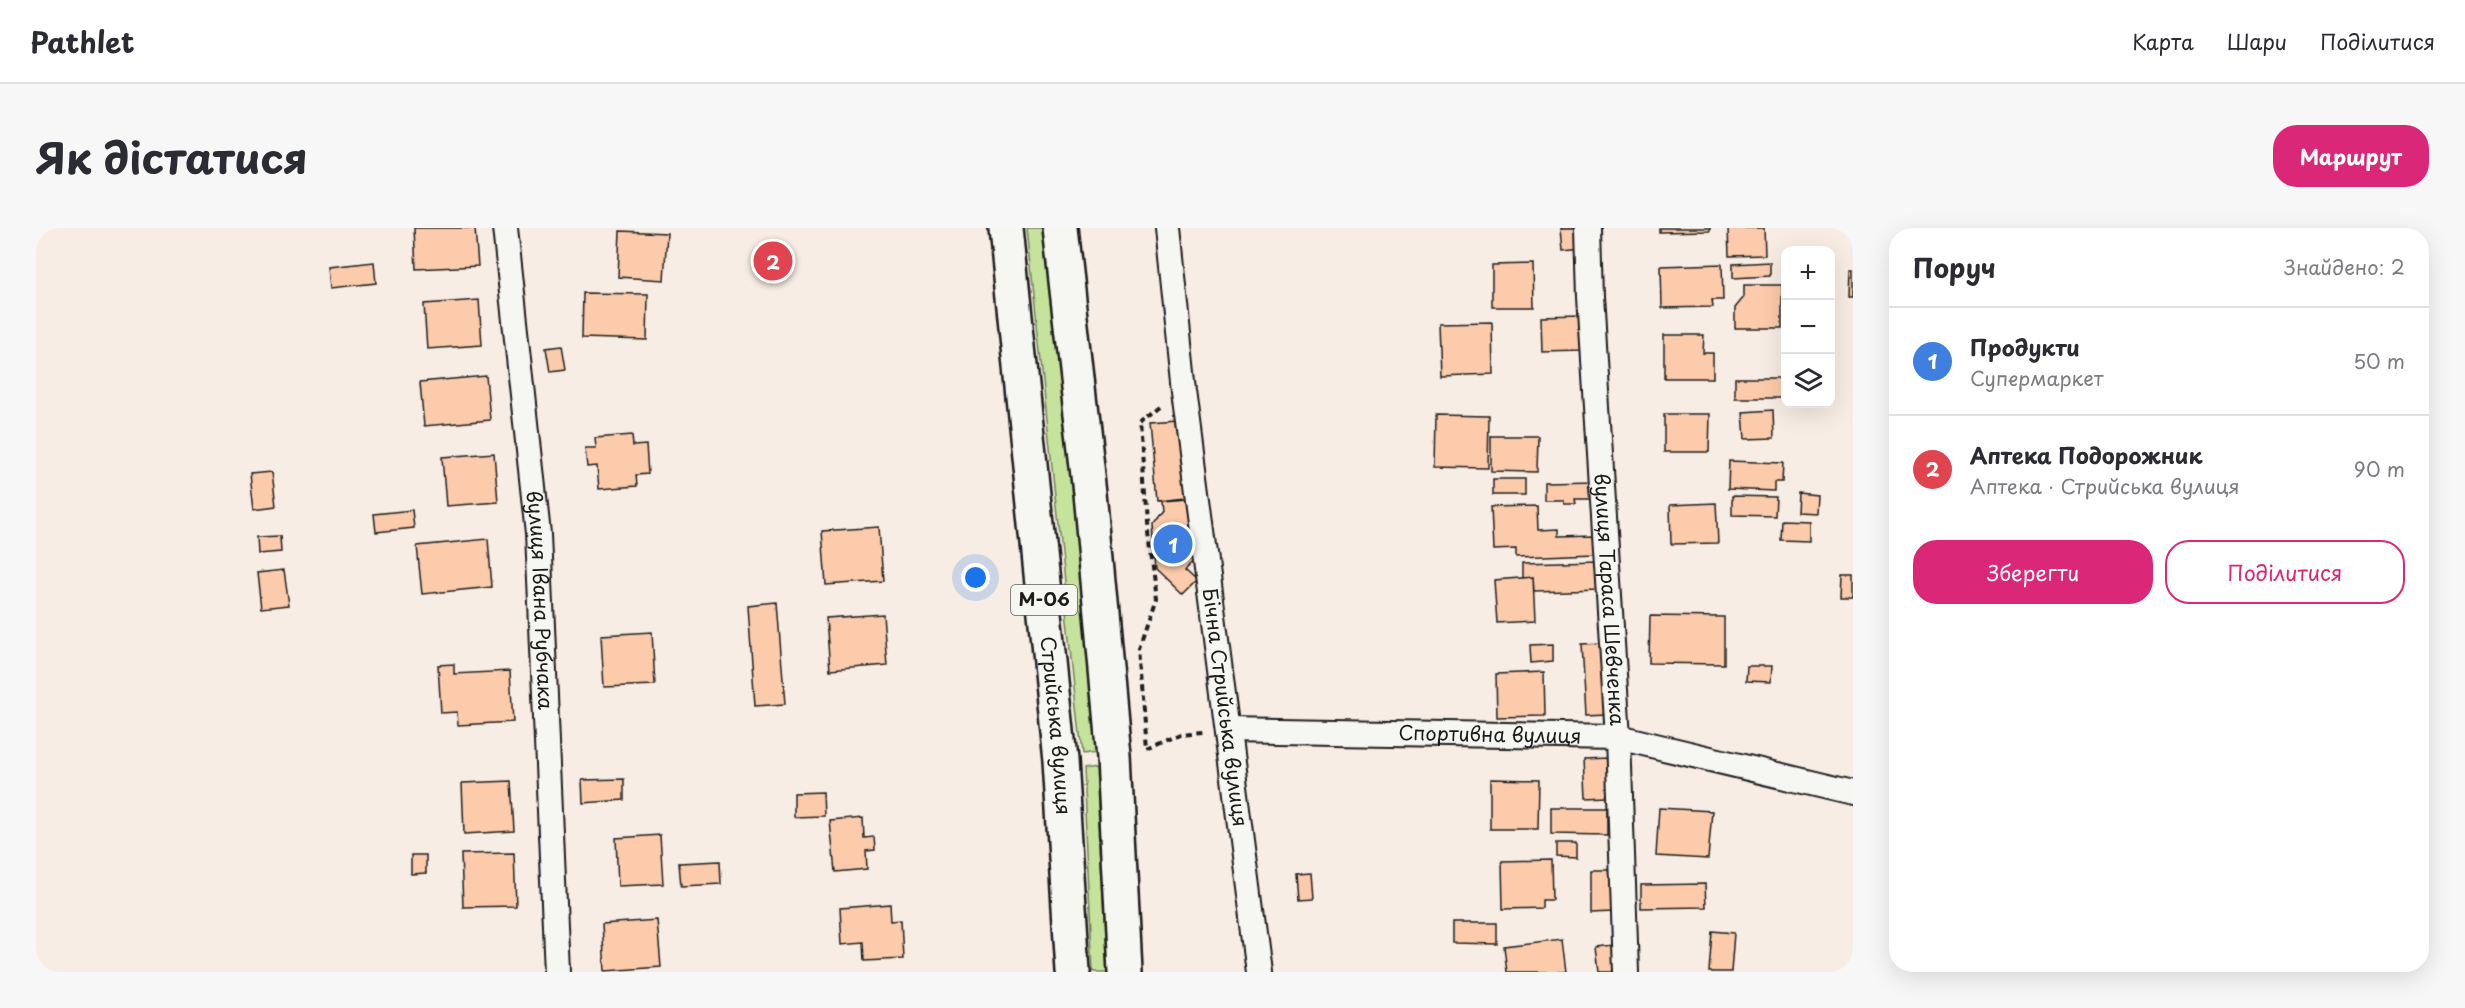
<!DOCTYPE html>
<html lang="uk">
<head>
<meta charset="utf-8">
<style>
	:root { --surface:#fff; --page:#f7f7f7; --text:#2b2b33; --muted:#7c7c81; --line:#e1e1e2; --accent:#db2777 }
	body { margin:0; font-family:"Playpen Sans",sans-serif; background:var(--page); color:var(--text) }
	.controls { position:absolute; right:18px; top:18px; display:grid; overflow:hidden; border-radius:12px; box-shadow:0 6px 24px #0002 }
	.controls button { width:54px; height:54px; display:grid; place-items:center; padding:0; border:0; border-bottom:2px solid var(--line); background:var(--surface); color:var(--text); font:30px sans-serif }
	.you { position:absolute; left:940px; top:350px; width:21px; height:21px; margin:-15px; border:4px solid #fff; border-radius:50%; background:#1a73e8; box-shadow:0 0 0 9px #1a73e833 }
	.badge { display:grid; place-items:center; width:39px; height:39px; border-radius:50%; background:var(--accent); color:#fff; font-size:20px; font-weight:700 }
	.pin { position:absolute; translate:-50% -50%; border:3px solid #fff; box-shadow:0 2px 6px #0006 }
	.list { margin:0; padding:0; list-style:none }
	h2 { display:flex; justify-content:space-between; align-items:center; height:78px; margin:0; padding:0 24px; font-size:26px }
	h2 small { font-size:20px; font-weight:400; color:var(--muted) }
	.list li { display:grid; grid-template-columns:39px 1fr auto; gap:18px; align-items:center; box-sizing:border-box; height:108px; padding:0 24px; border-top:2px solid var(--line) }
	.list b { display:block; font-size:22px; white-space:nowrap }
	.list p { margin:0; font-size:20px; white-space:nowrap; color:var(--muted) }
	.list em { font-size:20px; font-style:normal; color:var(--muted) }
	.actions { display:flex; gap:12px; padding:18px 24px }
	.actions a { flex:1; padding:14px 0; border:2px solid var(--accent); border-radius:24px; text-align:center; font-size:21px; color:var(--accent) }
	.actions .main { background:var(--accent); color:#fff }
	.icon { flex:none; width:33px; height:33px; fill:none; stroke:currentColor; stroke-width:2; stroke-linecap:round; stroke-linejoin:round }
	.map { position:relative; flex:none; width:1817px; height:744px; overflow:hidden; border-radius:24px }
	header { display:flex; align-items:center; gap:36px; box-sizing:border-box; height:84px; padding:0 30px; background:var(--surface); border-bottom:2px solid var(--line) }
	header strong { font-size:28px }
	nav { display:flex; gap:33px; margin-inline-start:auto; font-size:21px }
	.intro { display:flex; align-items:center; justify-content:space-between; box-sizing:border-box; height:144px; padding:0 36px }
	h1 { margin:0; font-size:42px }
	.button { padding:15px 27px; border-radius:24px; background:var(--accent); color:#fff; font-size:21px; font-weight:700 }
	main { display:flex; gap:36px; padding:0 36px }
	aside { flex:1; background:var(--surface); border-radius:24px; box-shadow:0 6px 24px #0002 }
	.map>svg:first-child { display:block }
	.green { fill:#c5e39b; stroke:#70805c; stroke-width:1.5 }
	.building { fill:#fccbab; stroke:#1c1c1c; stroke-width:1.5 }
	.lines { fill:none; stroke-linecap:round; stroke-linejoin:round }
	.street-casing { stroke:#1c1c1c; stroke-width:28 }
	.highway-casing { stroke:#1c1c1c; stroke-width:38 }
	.path { stroke:#1c1c1c; stroke-width:4; stroke-dasharray:6 4.5; stroke-linecap:butt }
	.street { stroke:#f6f6f2; stroke-width:24 }
	.highway { stroke:#f6f6f2; stroke-width:33 }
	.labels { text-anchor:middle; stroke-width:4.5; stroke-linejoin:round; paint-order:stroke }
	.shield { fill:#f6f6f2; stroke:#5d5d5c; stroke-width:1.5 }
	.shield-label { font-size:18px; font-weight:bold; fill:#1c1c1c }
	.street-label { font-size:20px; fill:#1c1c1c; stroke:#f6f6f2 }
</style>
</head>
<body>
<header>
<strong>Pathlet</strong>
<nav><a>Карта</a><a>Шари</a><a>Поділитися</a></nav>
</header>
<div class="intro"><h1>Як дістатися</h1><a class="button">Маршрут</a></div>
<main>
<div class="map">
<svg width="1817" height="744" viewBox="0 0 1817 744">
	<rect width="100%" height="100%" fill="#f7ede4"/>
	<filter id="ink" filterUnits="userSpaceOnUse"><feTurbulence type="fractalNoise" baseFrequency=".0167" numOctaves="2"/><feDisplacementMap in="SourceGraphic" scale="12" xChannelSelector="R" yChannelSelector="G"/><feConvolveMatrix kernelMatrix="1 2 1 2 8 2 1 2 1" color-interpolation-filters="sRGB"/></filter>
	<g filter="url(#ink)">
		<path class="green" d="M991,0h16l31,265 22,259 -14,2z
			M1060,539l11,205h-14l-10,-203z"/>
		<path class="building" d="M378,0h61l3,38 -62,3z
			M1525,0h21l1,20 -20,2z
			M1623,0h51v3l-51,1z
			M1692,0h36l1,27 -36,1z
			M584,3l47,2 -3,47 -46,-3z
			M338,34l2,21 -45,5 -2,-21z
			M1734,34v14l-37,2v-14z
			M1497,36l1,43h-42v-42z
			M1686,36l1,36h-11l1,7 -51,1 -1,-42z
			M1814,41h3v28h-4z
			M1708,57h38v43h-47v-20l9,-11z
			M547,65l65,1 -1,46 -65,-2z
			M443,72l3,45 -55,4 -3,-45z
			M1545,88l1,35 -40,1 -1,-35z
			M1456,94l1,52 -53,2 -2,-53z
			M1628,107h40l-1,18h10v25h-49z
			M525,118l4,24 -15,2 -4,-24z
			M450,148l4,44 -66,6 -4,-44z
			M1699,150h46v20h-46z
			M1737,182l1,28 -29,1 -2,-27z
			M1628,186h46l-1,38h-45z
			M1400,187l53,1 -1,52 -53,-1z
			M1142,193l7,77 -28,3 -7,-78z
			M596,207l1,11 13,-1 2,29 -12,1 1,11 -38,3 -2,-23 -10,1 -2,-19h11l-1,-10z
			M1455,208h47l-1,36 -46,-1z
			M458,225l4,49 -52,4 -4,-49z
			M1693,233l54,2 -1,19h-8v9l-46,-2z
			M236,244l4,34 -22,3 -4,-35z
			M1457,251h32v16h-32z
			M1561,253v18h-22l1,5h-12v-4h-20v-18z
			M1762,265l19,2 -1,18 -19,-1z
			M1696,268l44,1 -1,19 -43,-1z
			M1151,271l7,62 -9,9 12,11 -14,14 -28,-27 -3,-42 10,-14 -1,-11z
			M1680,275l2,40 -47,1 -1,-39z
			M1501,278l1,24 21,-1v7l35,-1 1,19 -79,3v-8l-23,1 -2,-43z
			M376,282l2,18 -38,4 -2,-18z
			M1746,292l27,1v20l-28,-1z
			M843,299l4,54 -57,4 -4,-54z
			M244,308l1,16 -23,2 -1,-17z
			M452,311l4,48 -70,7 -5,-48z
			M1563,333l1,28 -66,2 -1,-14 -11,1v-15z
			M248,342l5,35 -28,3 -4,-35z
			M1806,347h11v22h-12z
			M1497,349l2,44 -38,2 -3,-43z
			M741,375l8,101 -30,2 -7,-100z
			M847,386l4,51 -57,5 -4,-52z
			M1614,388l74,1v47l-75,-1z
			M616,404l3,53 -51,2 -3,-52z
			M1566,415l4,71 -20,1 -4,-71z
			M1517,416v17l-22,2 -1,-18z
			M418,436v10l56,-3 3,51 -55,3 -1,-13 -16,1 -3,-48z
			M1711,438h25l-1,16 -25,-1z
			M1508,444l1,44 -48,1 -1,-43z
			M1571,530l1,39 -22,1 -2,-39z
			M588,551v21l-41,3 -1,-23z
			M1454,551l49,1 -1,49h-48z
			M475,553l3,50 -50,3 -2,-51z
			M787,564l1,24 -30,1v-24z
			M1515,580h56v27l-56,-1z
			M1623,580l53,3 -4,48 -52,-3z
			M827,590l1,20 10,-1 1,13 -9,1 1,18 -32,3 -5,-51z
			M624,607l3,49 -45,2 -2,-48z
			M1520,615h20v14l-20,-1z
			M478,625l2,53 -53,1 -2,-53z
			M375,627h15v18l-15,1z
			M1515,632l1,40h-10v8l-39,1 -1,-48z
			M684,633l1,23 -40,2 -2,-23z
			M1555,642h20l1,42 -21,1z
			M1274,645l2,25 -14,1 -2,-25z
			M1669,656l1,23 -65,1v-23z
			M854,676l1,17 10,-1 2,39 -39,2 -1,-19 -21,2 -2,-36z
			M621,692l4,47 -56,4 -3,-47z
			M1416,695h45v21l-45,-1z
			M1676,703l22,2 -3,39h-22z
			M1526,711l4,33h-59l-3,-26z
			M1578,717l3,27h-18l-3,-25z"/>
		<g class="lines">
			<defs>
				<g id="street">
					<path id="s1" d="M469,0l33,306 19,438"/>
					<path id="s2" d="M1131,0l17,163 75,581"/>
					<path id="s3" d="M1552,0l2,69 28,440 8,235"/>
					<path id="s4" d="M1192,502l390,7 235,56"/>
				</g>
				<g id="highway">
					<path id="s5" d="M970,0l54,533 13,211"/>
					<path d="M1024,0l30,265 24,264 11,215"/>
				</g>
			</defs>
			<use href="#street" class="street-casing"/>
			<use href="#highway" class="highway-casing"/>
			<path class="path" d="M1125,178l-21,17 7,102 9,74 -17,50 8,100 34,-15 22,-2"/>
			<use href="#street" class="street"/>
			<use href="#highway" class="highway"/>
		</g>
	</g>
	<g class="labels">
		<rect class="shield" x="975" y="357" width="66" height="30" rx="4.5"/>
		<g class="shield-label">
			<text x="1008" y="378">М-06</text>
		</g>
		<g class="street-label">
			<text dy="7" stroke="none"><textPath href="#s1" startOffset="374">вулиця Івана Рубчака</textPath></text>
			<text dy="7" stroke="none"><textPath href="#s3" startOffset="372">вулиця Тараса Шевченка</textPath></text>
			<text dy="7" stroke="none"><textPath href="#s2" startOffset="483">Бічна Стрийська вулиця</textPath></text>
			<text dy="7" stroke="none"><textPath href="#s5" startOffset="500">Стрийська вулиця</textPath></text>
			<text dy="7" stroke="none"><textPath href="#s4" startOffset="262">Спортивна вулиця</textPath></text>
		</g>
	</g>
</svg>
<div class="controls">
<button>+</button>
<button>−</button>
<button><svg class="icon" aria-label="layers" viewBox="0 0 24 24"><path d="M12 4l9 5-9 5-9-5zM3 14l9 5 9-5"/></svg></button>
</div>
<div class="you"></div>
<div class="pin badge" style="left:1137px;top:316px;background:#3f7fe0">1</div>
<div class="pin badge" style="left:737px;top:33px;background:#e0444e">2</div>
</div>
<aside>
<h2>Поруч<small>Знайдено: 2</small></h2>
<ul class="list">
<li><span class="badge" style="background:#3f7fe0">1</span><div><b>Продукти</b><p>Супермаркет</p></div><em>50 m</em></li>
<li><span class="badge" style="background:#e0444e">2</span><div><b>Аптека Подорожник</b><p>Аптека · Стрийська вулиця</p></div><em>90 m</em></li>
</ul>
<div class="actions"><a class="main">Зберегти</a><a>Поділитися</a></div>
</aside>
</main>
</body>
</html>
